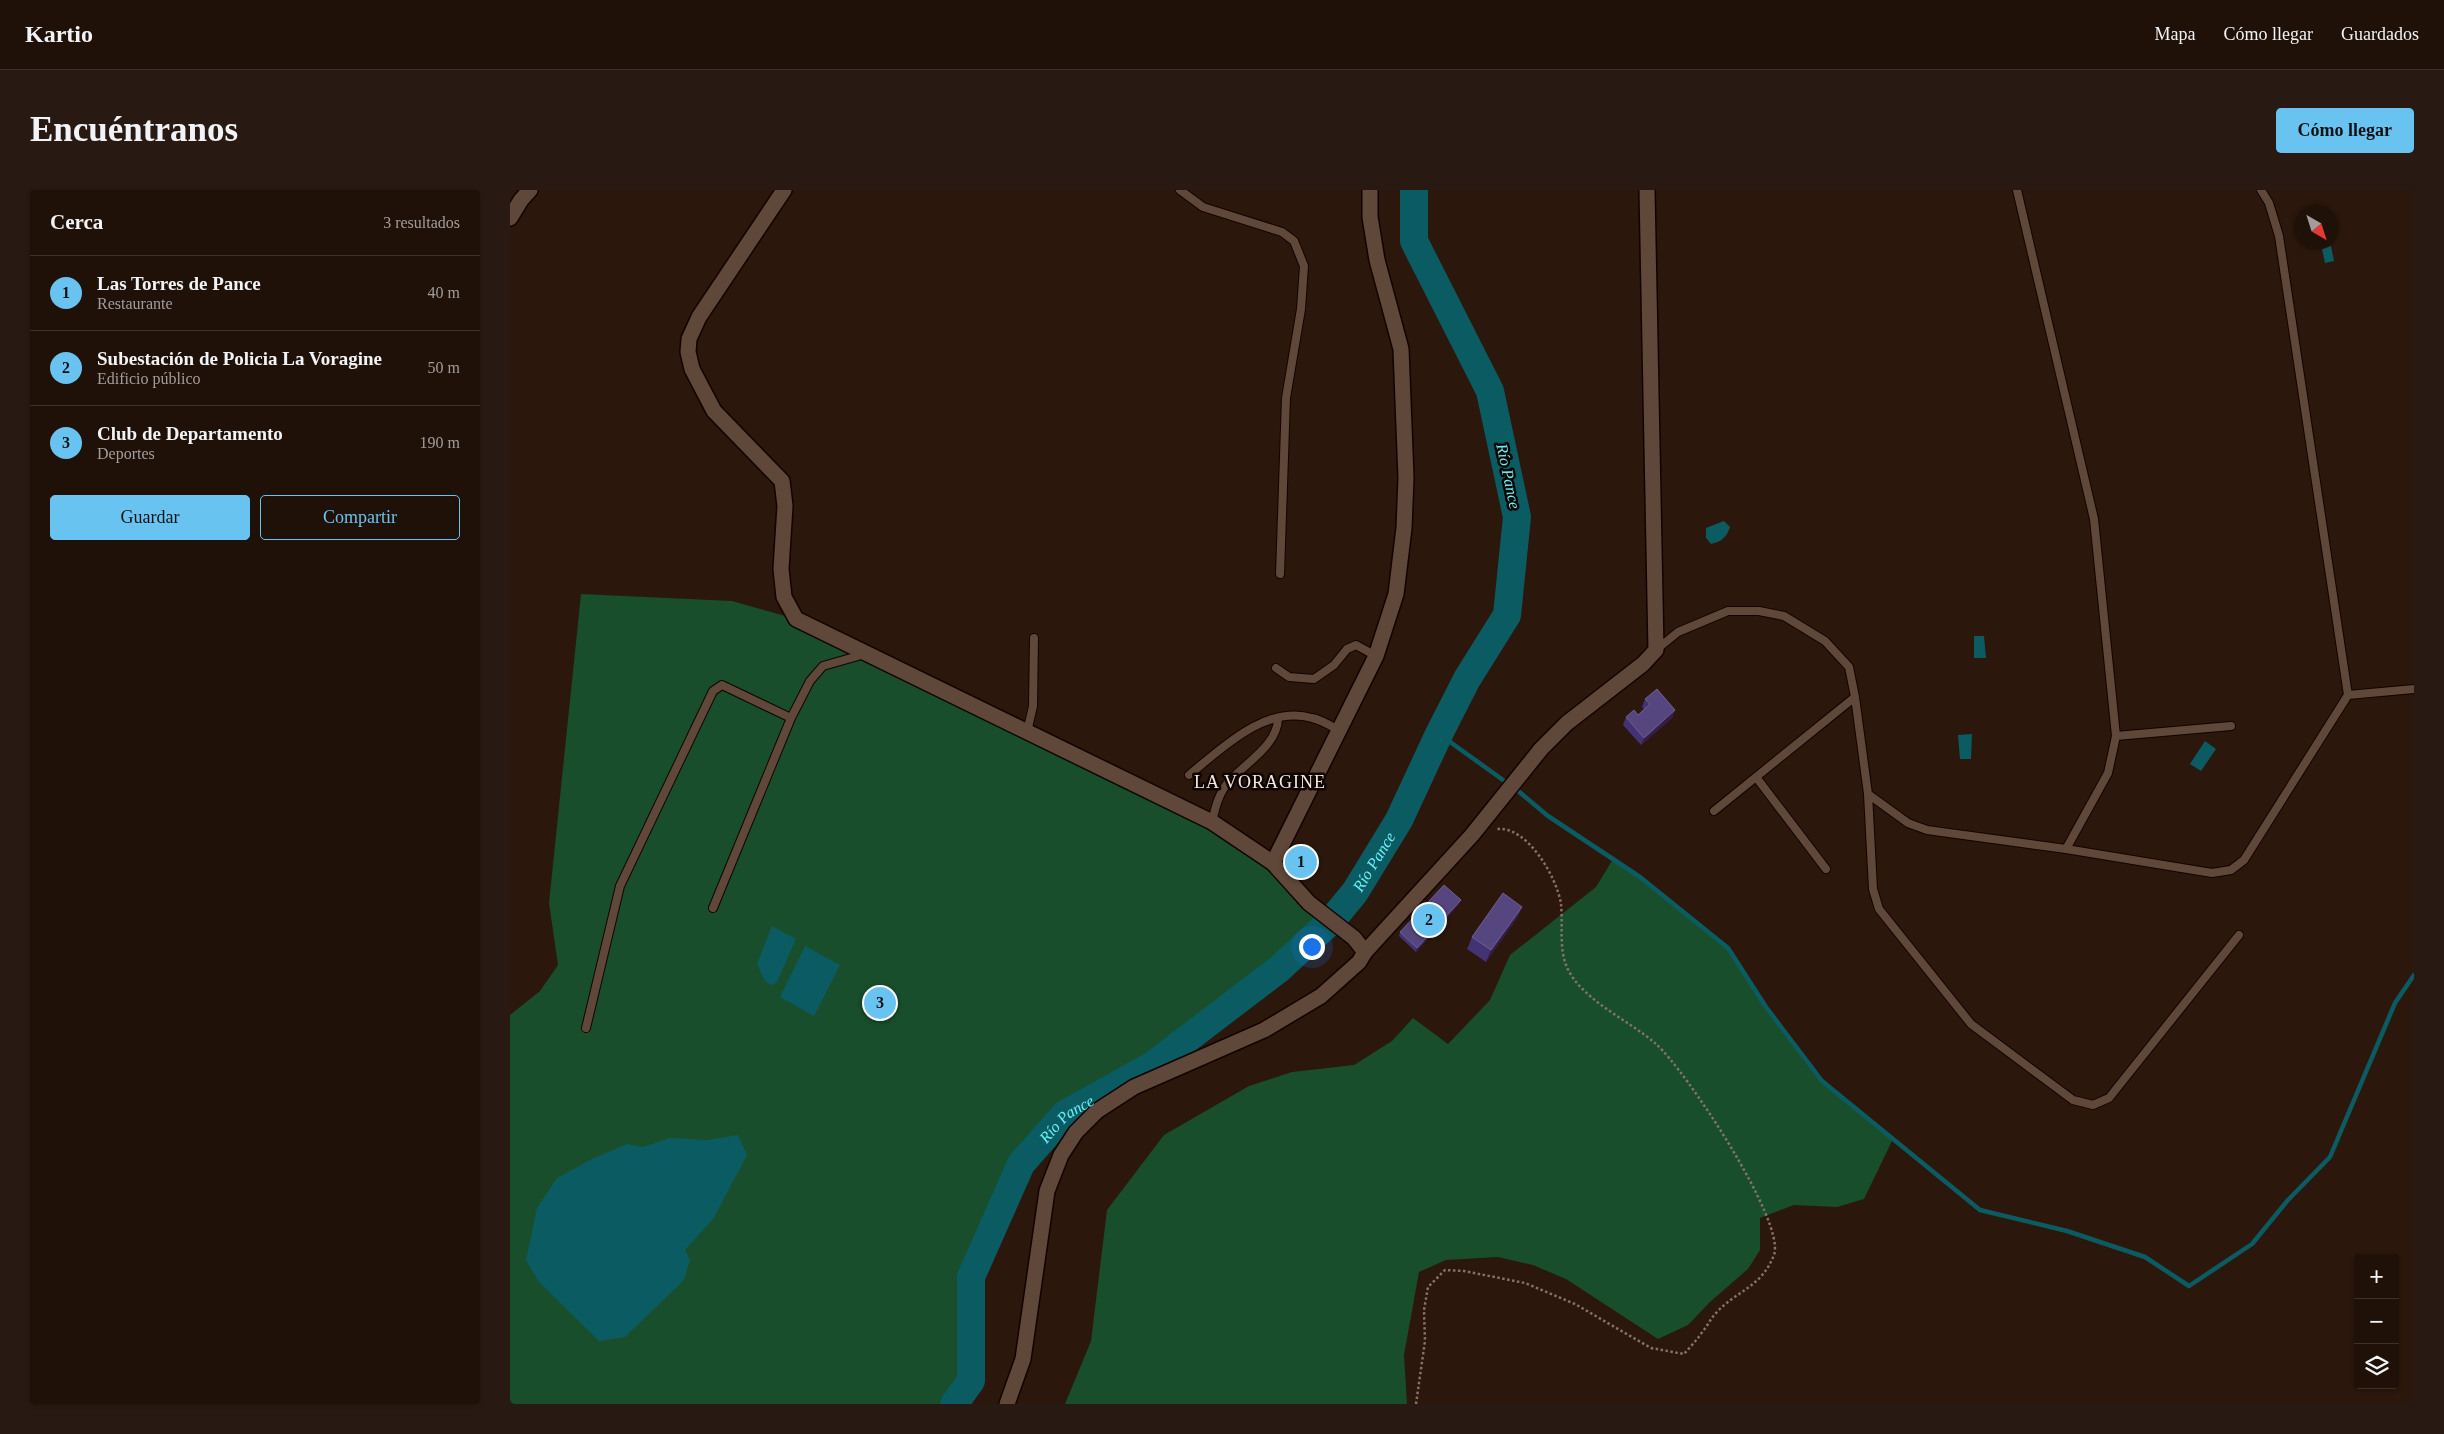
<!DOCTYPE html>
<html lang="es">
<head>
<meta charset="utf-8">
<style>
	:root { --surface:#201108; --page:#281a12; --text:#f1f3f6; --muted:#a29d9c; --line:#3d3129; --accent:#69c3f1 }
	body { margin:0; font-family:Georgia,serif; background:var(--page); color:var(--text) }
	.controls { position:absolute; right:15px; bottom:15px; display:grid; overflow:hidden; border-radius:5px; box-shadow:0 1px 4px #0004 }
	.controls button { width:45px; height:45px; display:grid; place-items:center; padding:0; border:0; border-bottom:1px solid var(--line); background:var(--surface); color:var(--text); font:25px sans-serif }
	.compass { position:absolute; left:1784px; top:15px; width:45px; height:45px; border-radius:50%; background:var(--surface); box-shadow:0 1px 4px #0004; rotate:141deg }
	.you { position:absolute; left:801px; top:756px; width:18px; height:18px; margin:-12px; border:4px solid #fff; border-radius:50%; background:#1a73e8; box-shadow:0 0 0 8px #1a73e833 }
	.badge { display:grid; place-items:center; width:32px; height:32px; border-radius:50%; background:var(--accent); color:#111; font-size:16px; font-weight:700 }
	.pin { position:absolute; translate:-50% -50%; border:2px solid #fff; box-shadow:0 1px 5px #0006 }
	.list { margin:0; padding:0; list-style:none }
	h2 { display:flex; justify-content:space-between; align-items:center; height:65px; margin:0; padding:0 20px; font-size:21px }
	h2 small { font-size:16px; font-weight:400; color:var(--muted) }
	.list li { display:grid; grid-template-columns:32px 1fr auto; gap:15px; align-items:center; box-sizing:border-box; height:75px; padding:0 20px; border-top:1px solid var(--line) }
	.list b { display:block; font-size:19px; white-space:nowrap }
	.list p { margin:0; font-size:16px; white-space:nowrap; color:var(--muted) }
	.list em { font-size:16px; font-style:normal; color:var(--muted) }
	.actions { display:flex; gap:10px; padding:15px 20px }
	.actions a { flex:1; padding:11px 0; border:1px solid var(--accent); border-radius:5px; text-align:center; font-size:18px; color:var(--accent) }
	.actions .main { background:var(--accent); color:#111 }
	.icon { flex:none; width:28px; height:28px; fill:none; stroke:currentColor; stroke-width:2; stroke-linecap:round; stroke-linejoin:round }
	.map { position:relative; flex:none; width:1904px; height:1214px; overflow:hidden; border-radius:5px }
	header { display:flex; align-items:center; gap:30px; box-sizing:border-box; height:70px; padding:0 25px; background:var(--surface); border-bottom:1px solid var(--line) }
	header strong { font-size:24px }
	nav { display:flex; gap:28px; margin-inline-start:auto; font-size:18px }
	.intro { display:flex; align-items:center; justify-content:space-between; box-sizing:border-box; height:120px; padding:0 30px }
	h1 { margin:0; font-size:35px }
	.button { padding:12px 22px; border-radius:5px; background:var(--accent); color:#111; font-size:18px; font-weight:700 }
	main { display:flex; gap:30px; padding:0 30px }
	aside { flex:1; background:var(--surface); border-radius:5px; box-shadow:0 1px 4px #0004 }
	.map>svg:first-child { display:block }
	.green { fill:#184e2b }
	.water { fill:#0b5c62 }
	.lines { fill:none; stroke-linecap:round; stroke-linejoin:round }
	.stream { stroke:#0b5c62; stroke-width:4.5 }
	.river { stroke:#0b5c62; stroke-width:28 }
	.service-casing { stroke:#130300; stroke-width:10 }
	.minor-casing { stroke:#130300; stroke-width:18 }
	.tertiary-casing { stroke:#130300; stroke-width:18 }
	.path { stroke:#847368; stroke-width:2.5; stroke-dasharray:2.5 2.5; stroke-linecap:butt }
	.service { stroke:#5f473a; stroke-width:8 }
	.minor { stroke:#5f473a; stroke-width:15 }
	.tertiary { stroke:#5f473a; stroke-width:15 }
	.wall { fill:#433374 }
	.shaded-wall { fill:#311f45 }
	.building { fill:#564680; stroke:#6f5f8e }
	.labels { text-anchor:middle; stroke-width:5; stroke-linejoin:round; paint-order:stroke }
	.water-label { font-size:16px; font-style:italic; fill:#68f0fb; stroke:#0d0502 }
	.quarter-label { font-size:18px; letter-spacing:1px; fill:#f6e7df; stroke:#0d0502 }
</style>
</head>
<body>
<header>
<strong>Kartio</strong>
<nav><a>Mapa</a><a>Cómo llegar</a><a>Guardados</a></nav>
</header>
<div class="intro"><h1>Encuéntranos</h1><a class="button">Cómo llegar</a></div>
<main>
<aside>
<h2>Cerca<small>3 resultados</small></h2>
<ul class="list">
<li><span class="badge">1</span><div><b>Las Torres de Pance</b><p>Restaurante</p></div><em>40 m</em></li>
<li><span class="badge">2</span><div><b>Subestación de Policia La Voragine</b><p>Edificio público</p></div><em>50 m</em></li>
<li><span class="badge">3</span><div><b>Club de Departamento</b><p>Deportes</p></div><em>190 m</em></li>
</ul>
<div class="actions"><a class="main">Guardar</a><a>Compartir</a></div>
</aside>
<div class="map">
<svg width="1904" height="1214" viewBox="0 0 1904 1214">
	<rect width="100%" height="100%" fill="#2b170b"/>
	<path class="green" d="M71,404l151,7 64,18 416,203 120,98 -53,49 -126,96 -88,49 -44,50 -50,113v104l-17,23h-444v-389l30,-24 18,-26 -9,-62z
		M1103,669l27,18 88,71 38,59 56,74 71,58 -29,60 -27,8 -43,-2 -34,13v32l-12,19 -38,33 -22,23 -30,14 -92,-60 -33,-14 -35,-8 -52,3 -27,12 -15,83 3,49h-342l26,-63 16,-131 57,-75 85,-49 43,-14 62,-7 38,-24 21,-23 35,26 42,-44 20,-45 86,-68z"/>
	<path class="water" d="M1821,56l3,15 -9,2 -3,-14z
		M1214,331l6,6c-3,10 -9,15 -19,17l-5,-6v-10z
		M1464,446h10l2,22h-12z
		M1462,544l-1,25h-11l-2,-24z
		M1695,551l11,8 -15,22 -11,-7z
		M262,736l24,13 -19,43 -6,3 -6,-4 -8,-17z
		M295,756l35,19 -26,51 -34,-19z
		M228,945l9,20 -34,64 -28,31 5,10 -6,20 -59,57 -26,4 -60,-59 -13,-22 11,-52 20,-30 35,-19 35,-15 16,3 27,-9 37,2z"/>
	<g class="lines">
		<path class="stream" d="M929,544l64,46
			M1007,600l31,26 92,61 88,71 38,59 56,74 158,129 87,21 78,26 44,29 63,-42 36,-44 42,-43 65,-154 19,-28"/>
		<path class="river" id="s1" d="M444,1214l17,-23v-104l50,-113 44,-50 88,-49 126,-96 53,-49 23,-28 44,-72 40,-86 28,-55 40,-64 10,-98 -27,-126 -76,-150v-51"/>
		<defs>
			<path id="service" d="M670,0l23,17 79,25 12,9 10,25 -3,43 -15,89 -6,176
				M1507,0l77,329 22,217 -8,37 -42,76
				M1146,460l22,-18 50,-21h31l25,5 41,25 24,26 6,30 13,97 40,29 19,7 139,19 146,24 19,-3 13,-10 104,-165 -69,-459 -10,-33 -8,-13
				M766,478l13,9 25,2 20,-14 13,-16 9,-4 20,11
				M1838,505l66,-6
				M517,542l6,-26 1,-68
				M1606,546l115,-10
				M679,585c32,-26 77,-71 123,-57 10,2 19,8 28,13
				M1246,587l70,92
				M1358,604l5,95 6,20 92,115 102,76 20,5 16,-7 130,-163
				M1204,621l141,-114
				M702,632c3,-13 6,-26 14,-37 17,-21 52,-39 52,-67
				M203,718l78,-190 19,-37 13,-15 42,-12
				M76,838l34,-142 93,-195 9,-6 69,33"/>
			<path id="minor" d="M274,0l-85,127 -10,22 -1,13 4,17 22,42 68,70 3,25 -4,63 3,28 12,22 416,203 61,41
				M0,28l11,-18 9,-10
				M855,762l107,-117 69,-86 26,-26 76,-59 13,-14 -9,-460"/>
			<path id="tertiary" d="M497,1214l16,-45 24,-168 14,-36 15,-23 21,-21 37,-24 130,-57 57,-34 38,-34 6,-10 -11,-14 -45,-35 -36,-40 103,-207 20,-62 8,-66 2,-50 -5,-129 -24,-89 -7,-43v-27"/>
		</defs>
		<use href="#service" class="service-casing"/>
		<use href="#minor" class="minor-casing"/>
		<use href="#tertiary" class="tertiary-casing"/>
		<path class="path" d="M906,1214l9,-63 -1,-31 4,-23 17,-17 19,1 61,12 50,21 76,44 33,6c6,-7 13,-14 19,-23 5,-6 8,-13 13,-18 21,-23 45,-25 58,-58 12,-34 -90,-187 -118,-211 -27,-24 -77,-45 -90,-79 -7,-18 -3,-42 -5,-61 -4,-26 -33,-78 -64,-75"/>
		<use href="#service" class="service"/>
		<use href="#minor" class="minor"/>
		<use href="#tertiary" class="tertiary"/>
	</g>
	<path class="wall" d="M1135,509l30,11 -3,8 -31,27 -18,-20 3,-8 12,-2 6,-6 -2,-2z
		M949,714l-43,48 -17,-16 1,-4z
		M1012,717l-5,11 -31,44 -19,-13 5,-12z"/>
	<path class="shaded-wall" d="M1165,520l-3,8 -31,27 3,-7z
		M951,710l-2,4 -43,48 1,-4z
		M1012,717l-5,11 -31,44 5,-12z"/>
	<path class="building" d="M1147,499l18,21 -31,28 -18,-21 8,-7 4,5 12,-11 -5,-5z
		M934,695l17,15 -44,48 -17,-16z
		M993,703l19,14 -31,43 -19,-13z"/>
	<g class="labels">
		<g class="water-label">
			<text transform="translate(999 286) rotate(78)" y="6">Río Pance</text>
			<text dy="6" stroke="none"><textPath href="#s1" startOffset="726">Río Pance</textPath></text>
			<text dy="6" stroke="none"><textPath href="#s1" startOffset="321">Río Pance</textPath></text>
		</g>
		<g class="quarter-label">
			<text x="750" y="598">LA VORAGINE</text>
		</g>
	</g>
</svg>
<div class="controls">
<button>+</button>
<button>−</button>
<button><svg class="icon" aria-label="layers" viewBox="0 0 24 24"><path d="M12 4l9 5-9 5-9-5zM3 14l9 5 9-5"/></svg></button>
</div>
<svg class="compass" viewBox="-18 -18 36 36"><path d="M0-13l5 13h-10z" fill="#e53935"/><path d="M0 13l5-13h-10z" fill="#a29d9c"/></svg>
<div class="you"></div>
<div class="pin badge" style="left:791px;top:672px">1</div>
<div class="pin badge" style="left:919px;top:730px">2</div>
<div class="pin badge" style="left:370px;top:813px">3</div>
</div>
</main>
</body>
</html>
